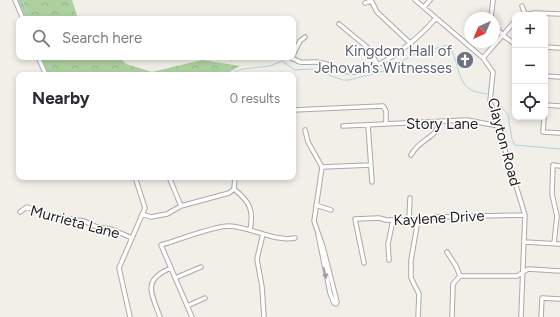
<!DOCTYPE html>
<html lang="en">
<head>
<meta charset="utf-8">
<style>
	:root { --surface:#fff; --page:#f7f7f7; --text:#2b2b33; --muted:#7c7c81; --line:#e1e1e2 }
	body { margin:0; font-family:Figtree,sans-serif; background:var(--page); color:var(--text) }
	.controls { position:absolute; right:12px; top:12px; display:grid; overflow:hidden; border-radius:8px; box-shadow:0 2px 6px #0003 }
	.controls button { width:36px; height:36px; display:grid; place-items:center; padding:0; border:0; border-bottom:1px solid var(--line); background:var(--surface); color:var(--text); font:20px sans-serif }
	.compass { position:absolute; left:464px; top:12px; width:36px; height:36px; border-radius:50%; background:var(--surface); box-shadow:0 2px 6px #0003; rotate:224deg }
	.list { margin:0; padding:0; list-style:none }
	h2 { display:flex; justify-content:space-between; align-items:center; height:52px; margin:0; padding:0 16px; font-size:17px }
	h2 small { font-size:13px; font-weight:400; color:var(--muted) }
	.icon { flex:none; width:22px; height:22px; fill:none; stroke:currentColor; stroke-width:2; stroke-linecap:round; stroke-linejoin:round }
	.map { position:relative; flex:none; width:560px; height:317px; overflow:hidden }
	.search { position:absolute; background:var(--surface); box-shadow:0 2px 6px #0003; left:16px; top:16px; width:280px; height:44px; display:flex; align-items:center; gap:10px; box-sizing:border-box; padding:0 14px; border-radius:8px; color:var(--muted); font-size:15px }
	.panel { position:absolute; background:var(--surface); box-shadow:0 2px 6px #0003; left:16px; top:72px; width:280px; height:108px; border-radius:8px }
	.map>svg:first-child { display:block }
	.forest { fill:url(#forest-crowns) }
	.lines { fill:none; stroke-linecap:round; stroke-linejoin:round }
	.stream { stroke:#aad3df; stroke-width:1 }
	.minor-casing { stroke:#a9a9a9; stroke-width:5.5 }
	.minor { stroke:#fff; stroke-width:3.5 }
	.oneway { fill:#9c9c9c }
	.labels { text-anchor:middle; stroke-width:3; stroke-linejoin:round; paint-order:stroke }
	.worship-label { font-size:15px; fill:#5b616d; stroke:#fff; text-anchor:end }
	.street-label { font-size:15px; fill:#222; stroke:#fff }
</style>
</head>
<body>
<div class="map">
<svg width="560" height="317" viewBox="0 0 560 317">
	<defs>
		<pattern id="forest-crowns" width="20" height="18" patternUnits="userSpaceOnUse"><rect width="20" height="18" fill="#add19e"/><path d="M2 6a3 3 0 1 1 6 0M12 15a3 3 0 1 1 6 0" fill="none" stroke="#95b388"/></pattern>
	</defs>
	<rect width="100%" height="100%" fill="#f2efe9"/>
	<path class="forest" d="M18,0h54l6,19h-52z
		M41,57h78l7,7 26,8 50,-12 38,6 -16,9h-176z"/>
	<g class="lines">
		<path class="stream" d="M22,0l3,8 7,11
			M48,57l3,13 5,5
			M67,75l8,-3 8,3
			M207,75l17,-4 8,2 10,-4 28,-3 12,-5 13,9 17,-1 31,11h6l35,-9 31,-17 33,-9c10,12 9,34 20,43 5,4 14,5 21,6
			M492,96l16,19 4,24 3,6 45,4"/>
		<defs>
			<path id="minor" d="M15,0l8,19
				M371,0l6,12 33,31
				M415,0l68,58 10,14 -3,29 35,114 -4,102
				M365,3l6,-2
				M522,6l3,8
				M424,7l6,-7
				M523,15l12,-2 25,1
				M491,18l2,-18
				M339,24l28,23 11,18
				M494,26l11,11 10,7
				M545,47l15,1
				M293,55l7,-14 5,-4
				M38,57l8,18
				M289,57c4,1 8,4 11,5 7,1 14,-1 22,1 11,2 19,10 31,9 28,-1 66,-34 83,-54
				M483,58l32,-37
				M545,76l15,1
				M545,105l15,1
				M293,110l90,-4 3,5v13
				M544,117l-1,15 17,1
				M368,125l4,57
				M343,126l124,-6 31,6
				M305,130l3,12 14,25 -8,54 9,26 14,55 -1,2 -2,-1 -4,-10 -12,-59
				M411,155c9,-17 25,-16 28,-32
				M322,167l48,-2
				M169,177l12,29
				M274,177h4
				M234,189c16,13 20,21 16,41
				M316,205l15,5
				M20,212l7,-5 27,10 30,4 13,6 14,2 21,9
				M142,214l9,3 16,-3 14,-8 48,-13 5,-4 1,-12
				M409,219l1,-21
				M418,220l-7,40v18l8,16 -1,23
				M263,234l-6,25 5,28 2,30
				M524,242l36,2
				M554,243l3,-27 -5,-22 1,-29 7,1
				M447,252l9,14 4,10
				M389,260l-1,-16 5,-24
				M364,263l-9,-44 24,-1 7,2h32l19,-3 88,-2
				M175,278l26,-11
				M187,306l18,-8
				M130,317l-11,-49 26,-60 -10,-31
				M160,317c-9,-25 -18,-37 11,-49
				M192,317l-31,-72c18,-5 52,-19 68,-19 23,1 44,16 66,12
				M452,317l1,-33 7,-8h57l11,-7 32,2
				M541,317l1,-19 18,1"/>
		</defs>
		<use href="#minor" class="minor-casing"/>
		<use href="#minor" class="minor"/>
	</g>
	<defs><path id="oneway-solid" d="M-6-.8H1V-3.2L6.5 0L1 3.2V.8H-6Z"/></defs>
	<use class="oneway" href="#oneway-solid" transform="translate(325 273) rotate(77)"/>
	<defs>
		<symbol id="church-disc" viewBox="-11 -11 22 22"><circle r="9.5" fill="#6b7280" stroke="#fff"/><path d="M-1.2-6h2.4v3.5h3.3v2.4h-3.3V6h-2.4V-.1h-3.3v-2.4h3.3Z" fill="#fff"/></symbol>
	</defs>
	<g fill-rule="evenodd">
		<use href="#church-disc" x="455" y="50" width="20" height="20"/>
	</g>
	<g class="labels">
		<g class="worship-label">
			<text x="452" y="56">Kingdom Hall of<tspan x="452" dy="17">Jehovah’s Witnesses</tspan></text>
		</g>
		<g class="street-label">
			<text x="442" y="129">Story Lane</text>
			<text transform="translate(504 142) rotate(75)" y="5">Clayton Road</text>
			<text transform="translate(439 218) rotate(-3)" y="5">Kaylene Drive</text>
			<text transform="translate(75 222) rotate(15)" y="5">Murrieta Lane</text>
		</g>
	</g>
</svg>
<div class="controls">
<button>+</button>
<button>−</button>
<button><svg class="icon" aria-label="locate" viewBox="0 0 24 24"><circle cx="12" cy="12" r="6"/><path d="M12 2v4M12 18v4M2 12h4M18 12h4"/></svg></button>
</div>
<svg class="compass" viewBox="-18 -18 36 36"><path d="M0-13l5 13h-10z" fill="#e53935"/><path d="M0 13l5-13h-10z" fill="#7c7c81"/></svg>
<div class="search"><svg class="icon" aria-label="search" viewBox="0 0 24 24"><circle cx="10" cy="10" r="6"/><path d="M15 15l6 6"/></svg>Search here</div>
<section class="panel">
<h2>Nearby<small>0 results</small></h2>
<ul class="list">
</ul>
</section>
</div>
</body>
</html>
